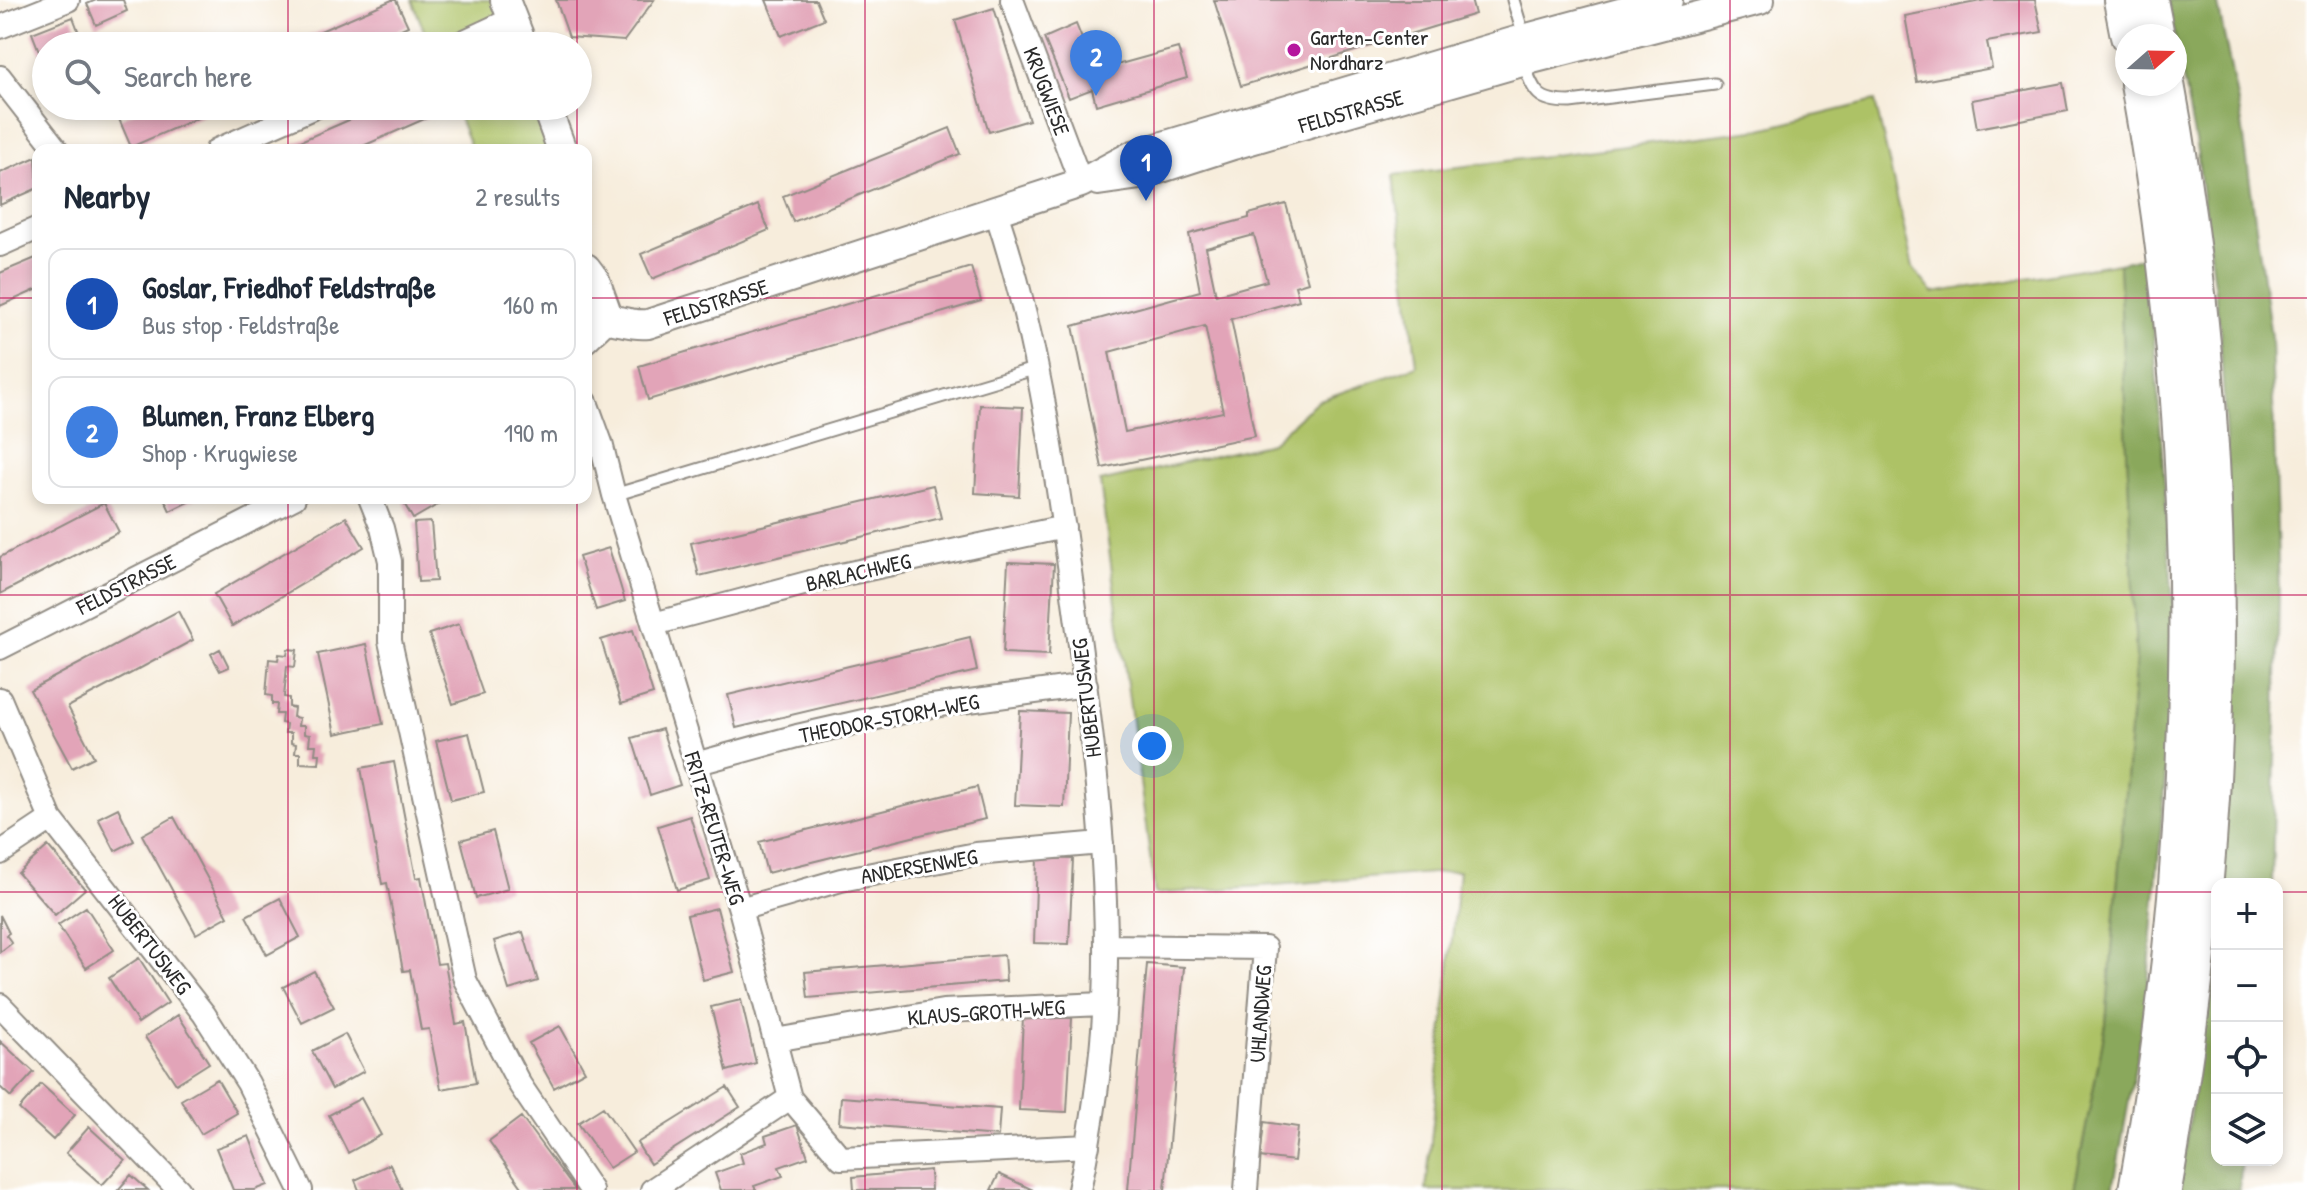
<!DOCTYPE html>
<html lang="en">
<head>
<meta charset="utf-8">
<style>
	:root { --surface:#fff; --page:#f6f6f7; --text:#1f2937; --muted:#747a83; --line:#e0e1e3; --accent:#b5179e }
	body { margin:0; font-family:"Patrick Hand",sans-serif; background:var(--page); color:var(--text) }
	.controls { position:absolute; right:24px; bottom:24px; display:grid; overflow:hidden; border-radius:16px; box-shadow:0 4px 12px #0003 }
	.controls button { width:72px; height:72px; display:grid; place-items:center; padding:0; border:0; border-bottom:2px solid var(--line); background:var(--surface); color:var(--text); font:40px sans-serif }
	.compass { position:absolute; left:2115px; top:24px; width:72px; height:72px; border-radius:50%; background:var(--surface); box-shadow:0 4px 12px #0003; rotate:70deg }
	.you { position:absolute; left:1152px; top:746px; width:28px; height:28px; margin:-20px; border:6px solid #fff; border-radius:50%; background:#1a73e8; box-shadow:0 0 0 12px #1a73e833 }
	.badge { display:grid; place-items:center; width:52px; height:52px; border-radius:50%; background:var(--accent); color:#fff; font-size:26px; font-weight:700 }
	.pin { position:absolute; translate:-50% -66px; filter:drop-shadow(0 2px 4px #0008) }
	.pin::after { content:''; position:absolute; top:42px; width:28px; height:24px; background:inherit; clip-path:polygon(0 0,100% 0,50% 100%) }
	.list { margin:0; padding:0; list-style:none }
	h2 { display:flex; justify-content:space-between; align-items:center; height:104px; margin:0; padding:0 32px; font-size:34px }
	h2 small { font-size:26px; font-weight:400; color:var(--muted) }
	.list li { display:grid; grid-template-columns:52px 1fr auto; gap:24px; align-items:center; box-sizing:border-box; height:112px; margin:0 16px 16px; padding:0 16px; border:2px solid var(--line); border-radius:16px }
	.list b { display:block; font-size:30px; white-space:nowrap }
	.list p { margin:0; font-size:26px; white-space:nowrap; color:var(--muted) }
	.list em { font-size:26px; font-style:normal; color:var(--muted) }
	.icon { flex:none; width:44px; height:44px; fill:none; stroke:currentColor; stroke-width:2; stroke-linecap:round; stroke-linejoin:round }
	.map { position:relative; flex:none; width:2307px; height:1190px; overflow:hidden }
	.search { position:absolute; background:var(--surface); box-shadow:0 4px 12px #0003; left:32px; top:32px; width:560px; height:88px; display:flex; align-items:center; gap:20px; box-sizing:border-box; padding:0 28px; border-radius:44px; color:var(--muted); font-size:30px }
	.panel { position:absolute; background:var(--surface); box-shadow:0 4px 12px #0003; left:32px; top:144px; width:560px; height:360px; border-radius:16px }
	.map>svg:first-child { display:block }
	.green { fill:#adc266; stroke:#6c7648; stroke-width:2 }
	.forest { fill:#8aa85b; stroke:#5a6a43; stroke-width:2 }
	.building { fill:#e2a4b8; fill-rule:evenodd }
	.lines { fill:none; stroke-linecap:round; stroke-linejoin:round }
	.service-casing { stroke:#918c84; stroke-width:15 }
	.minor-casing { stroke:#918c84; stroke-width:26 }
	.tertiary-casing { stroke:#918c84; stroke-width:32 }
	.trunk-casing { stroke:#918c84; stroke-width:40 }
	.service { stroke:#fff; stroke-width:11 }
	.minor { stroke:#fff; stroke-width:22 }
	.tertiary { stroke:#fff; stroke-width:28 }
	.trunk { stroke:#fff; stroke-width:36 }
	.grid { fill:none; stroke:#c2185b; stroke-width:2; stroke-opacity:0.55 }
	.poi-dot { fill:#b5179e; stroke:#fff; stroke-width:3 }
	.labels { text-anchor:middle; stroke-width:6; stroke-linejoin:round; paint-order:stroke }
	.poi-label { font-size:22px; fill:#2b2b2b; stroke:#fff; text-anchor:start }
	.street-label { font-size:22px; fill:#2b2b2b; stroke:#fff }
</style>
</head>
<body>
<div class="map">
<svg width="2307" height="1190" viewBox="0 0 2307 1190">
	<rect width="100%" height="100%" fill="#fff"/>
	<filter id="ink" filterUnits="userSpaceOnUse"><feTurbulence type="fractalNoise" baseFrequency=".0125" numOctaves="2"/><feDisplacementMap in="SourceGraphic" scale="16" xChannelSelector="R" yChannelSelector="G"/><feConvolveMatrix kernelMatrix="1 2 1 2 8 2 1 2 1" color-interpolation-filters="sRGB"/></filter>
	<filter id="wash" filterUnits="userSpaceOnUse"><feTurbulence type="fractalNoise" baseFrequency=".006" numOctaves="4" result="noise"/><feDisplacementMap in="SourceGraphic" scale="32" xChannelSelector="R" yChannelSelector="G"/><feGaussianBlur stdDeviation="1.8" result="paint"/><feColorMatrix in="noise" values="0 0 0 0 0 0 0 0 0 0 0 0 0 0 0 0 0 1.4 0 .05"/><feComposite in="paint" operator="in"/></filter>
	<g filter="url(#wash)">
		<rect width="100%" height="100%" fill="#f7eddc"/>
		<path class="green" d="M412,0h93l18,46h-93z
			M1875,101l38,167 20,25 186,-30 17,395 -30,366 -32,166h-648l33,-319 -304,23 -55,-412 171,-39 46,-42 100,-35 -23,-191 368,-46z
			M454,106h92l16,44h-90z"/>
		<path class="forest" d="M2168,0h49l25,123 29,214 8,258 -7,289h-51l9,-366 -10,-187 -23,-180z
			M2148,256l28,390 -30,360 -33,184h-39l32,-166 30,-366 -17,-395z
			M2217,925v235h25l-3,30h-60z"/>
		<g id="blocks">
			<path class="building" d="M96,0h27l4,11 -31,14 -9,-21z
				M392,0h4l12,26 -45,20h-77z
				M556,0h98l-30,41 -55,-4z
				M766,0h50l8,19 -43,17z
				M1214,0h257l4,14 -234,72z
				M1986,0h49l7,32 -55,10 5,26 -75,14 -12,-66z
				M994,8l35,112 -40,12 -34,-112z
				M73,17l11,29h-38v23l-14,-36z
				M1076,24l19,47 83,-23 9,30 -91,27 -4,-16 -23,9 -25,-60z
				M2063,83l5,28 -91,17 -5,-28z
				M148,106h77l-94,41 -12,-28z
				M381,106h43l5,11 -75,33h-74z
				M950,128l10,26 -167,68 -10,-26z
				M36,157l2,31 -38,17v-32z
				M1286,204l22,78 -13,4 4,14 -68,19 24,117 -153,32 -29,-142 127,-35 -11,-57 60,-16v-4zM1254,235l13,46 -51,14 -10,-47zM1205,326l18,86 -98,20 -16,-80z
				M758,205l11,25 -117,49 -11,-25z
				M38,257v32l-38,17v-33z
				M971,267l10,34 -333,99 -9,-34z
				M980,405l43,2 -4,89 -44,-3z
				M933,485l8,33 -242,58 -8,-33z
				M164,498h32l-26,13z
				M401,498h48l-36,21z
				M104,503l15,29 -119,62v-37z
				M346,517l18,30 -132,79 -18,-32z
				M431,522l5,59 -18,1 -4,-59z
				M609,548l16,53 -29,9 -17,-53z
				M1008,562l46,2 -5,91 -46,-2z
				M178,611l15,29 -125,67 26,50 -22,11 -42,-78z
				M459,624l24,70 -30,10 -24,-70z
				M633,630l20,64 -32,10 -20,-64z
				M970,637l7,34 -241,57 -8,-33z
				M366,644l17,80 -48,10 -17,-80z
				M220,649l9,18 -9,4 -9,-17z
				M288,649l9,1 -2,17 -8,-1 -3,31 5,1v9l5,1 -1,9 6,1 -1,8h6v8l6,1 -1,10h7l-1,9h5l-1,10 -19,-1v-10h-5l1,-9 -5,-1v-10h-6l1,-9 -5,-1 1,-9h-6l1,-10h-5v-8l-6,-1 3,-36 9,1 1,-6 8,1z
				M1020,711l48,2 -4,94 -49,-2z
				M662,729l18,56 -30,10 -18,-57z
				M469,733l15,59 -33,8 -15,-59z
				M394,762l22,116 5,-1 16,87 8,-1 11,61 9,-2 11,61 -35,6 -12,-60 -8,1 -11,-60 -7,1 -16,-88 -5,1 -21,-116z
				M977,787l8,32 -218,54 -8,-31z
				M118,808l16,33 -19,10 -17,-33z
				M690,816l20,64 -33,10 -19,-64z
				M174,817l54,99 -32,18 -54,-99z
				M493,831l15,58 -32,9 -15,-58z
				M48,846l37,43 -30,26 -37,-42z
				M1037,858l36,1 -4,85 -35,-1z
				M280,898l20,39 -33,18 -21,-39z
				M86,907l28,43 -28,18 -28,-43z
				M717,908l17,64 -31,8 -16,-65z
				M0,915l9,18 -3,2 6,8 -12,9z
				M523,932l15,49 -29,9 -15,-49z
				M1004,955l2,26 -198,17 -3,-26z
				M139,958l29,45 -30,20 -29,-45z
				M1147,964l37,3 -19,223h-37z
				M314,971l20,36 -32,16 -19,-36z
				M741,1000l15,63 -29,8 -16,-64z
				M178,1015l31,48 -33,21 -31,-47z
				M1023,1016l49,2 -5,94 -48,-2z
				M560,1026l25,45 -31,17 -25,-45z
				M345,1034l19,37 -32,18 -20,-38z
				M0,1041l34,31 -23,25 -11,-10z
				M217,1079l20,34 -36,21 -20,-34z
				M41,1084l34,31 -22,25 -34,-31z
				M727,1087l13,20 -90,57 -13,-21z
				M841,1097l159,12 -2,27 -159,-13z
				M361,1098l20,37 -33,18 -19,-38z
				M603,1107l31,45 -25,16 -31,-45z
				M521,1117l54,73h-51l-35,-49z
				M1264,1122l34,5 -4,34 -34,-4z
				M797,1125l11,32 -29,10 4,9 -29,10 2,4h-35l-6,-17 28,-10 -3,-10 27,-10 -2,-7z
				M89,1127l36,33 -23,25 -36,-32z
				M249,1136l19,49 -13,5h-22l-17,-42z
				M390,1164l12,26h-43l-4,-10z
				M930,1170l1,20h-77l-1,-13z
				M999,1174l34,16h-42z
				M131,1175l17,15h-30z"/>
		</g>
	</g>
	<g filter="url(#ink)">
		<use href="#blocks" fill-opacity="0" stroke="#918c84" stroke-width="2"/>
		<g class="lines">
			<defs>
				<path id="service" d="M1513,0l12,40
					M1524,64c10,29 14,38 46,38l145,-18
					M614,495l423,-127"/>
				<path id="minor" d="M1012,0l69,183
					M0,27l68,-27
					M454,46l58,-27
					M0,77l57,73
					M217,150l100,-44
					M996,212c39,116 57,239 74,360 17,123 35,248 36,372 1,83 -10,166 -27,246
					M0,245l38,-17
					M586,341l23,-22
					M586,402l15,41 13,52 126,414 50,189 -138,92
					M370,498l12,30 8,33v80l75,339 55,105 71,105
					M654,624l168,-45 242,-52
					M0,648l294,-150
					M0,699l51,120 153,195 44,69 53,107
					M695,764l102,-28 128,-29 161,-22
					M0,853l51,-34
					M740,909l101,-29 135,-26 126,-11
					M1106,946l159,2 -19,242
					M0,1005l179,185
					M775,1040l168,-29 160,-7
					M790,1098l51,60 247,-12"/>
				<path id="tertiary" d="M505,0l18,46
					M546,106l16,44
					M1098,181l42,-6 93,-30 299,-86 228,-59
					M586,268l9,12 14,39
					M586,318c8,3 12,1 20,1 15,1 26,7 42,5l433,-141 52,-28 383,-114 152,-41"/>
				<path id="trunk" d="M2122,0l7,36
					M2149,0l7,36
					M2137,1190c66,-364 68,-742 2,-1106
					M2163,1190c20,-115 36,-231 45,-348 19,-246 3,-515 -42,-758"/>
			</defs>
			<use href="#service" class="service-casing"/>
			<use href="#minor" class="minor-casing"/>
			<use href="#tertiary" class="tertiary-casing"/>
			<use href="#trunk" class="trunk-casing"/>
			<use href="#service" class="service"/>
			<use href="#minor" class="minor"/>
			<use href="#tertiary" class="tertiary"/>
			<use href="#trunk" class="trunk"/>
		</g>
	</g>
	<path class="grid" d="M288,0v46M577,0v46M865,0v1190M1154,0v1190M1442,0v1190M1730,0v1190M2019,0v1190M288,106v44M577,106v44M0,298h38M586,298h1721M288,498v692M577,498v692M0,595h2307M0,892h2217M2277,892h30"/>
	<circle class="poi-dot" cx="1294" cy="50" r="8"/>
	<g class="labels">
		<g class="poi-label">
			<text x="1310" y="45">Garten-Center<tspan x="1310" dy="25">Nordharz</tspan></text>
		</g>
		<g class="street-label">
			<text transform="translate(1047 91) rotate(69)" y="8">KRUGWIESE</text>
			<text transform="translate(1351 111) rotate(-16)" y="8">FELDSTRASSE</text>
			<text transform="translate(716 302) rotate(-18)" y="8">FELDSTRASSE</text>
			<text transform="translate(858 572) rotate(-13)" y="8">BARLACHWEG</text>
			<text transform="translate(126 584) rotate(-27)" y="8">FELDSTRASSE</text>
			<text transform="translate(1086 698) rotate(-97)" y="8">HUBERTUSWEG</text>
			<text transform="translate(889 718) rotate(-11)" y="8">THEODOR-STORM-WEG</text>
			<text transform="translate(715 828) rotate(73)" y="8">FRITZ-REUTER-WEG</text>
			<text transform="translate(919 866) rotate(-10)" y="8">ANDERSENWEG</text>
			<text transform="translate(150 944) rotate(52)" y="8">HUBERTUSWEG</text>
			<text transform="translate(986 1012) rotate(-4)" y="8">KLAUS-GROTH-WEG</text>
			<text transform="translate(1260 1014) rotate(-86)" y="8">UHLANDWEG</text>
		</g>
	</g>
</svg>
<div class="controls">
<button>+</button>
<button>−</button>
<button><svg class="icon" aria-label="locate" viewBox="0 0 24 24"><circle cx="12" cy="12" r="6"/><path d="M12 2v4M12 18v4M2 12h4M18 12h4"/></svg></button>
<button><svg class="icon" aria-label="layers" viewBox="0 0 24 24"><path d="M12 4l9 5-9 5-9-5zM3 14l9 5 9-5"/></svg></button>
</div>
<svg class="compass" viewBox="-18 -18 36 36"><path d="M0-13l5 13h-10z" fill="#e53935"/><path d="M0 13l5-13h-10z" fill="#747a83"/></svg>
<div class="you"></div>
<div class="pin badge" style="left:1146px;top:201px;background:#1a4fb4">1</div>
<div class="pin badge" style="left:1096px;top:96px;background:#3f7fe0">2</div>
<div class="search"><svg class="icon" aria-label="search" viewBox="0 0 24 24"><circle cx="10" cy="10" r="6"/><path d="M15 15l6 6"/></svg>Search here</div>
<section class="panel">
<h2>Nearby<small>2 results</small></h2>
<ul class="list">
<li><span class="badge" style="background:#1a4fb4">1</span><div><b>Goslar, Friedhof Feldstraße</b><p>Bus stop · Feldstraße</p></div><em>160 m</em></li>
<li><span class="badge" style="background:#3f7fe0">2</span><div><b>Blumen, Franz Elberg</b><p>Shop · Krugwiese</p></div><em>190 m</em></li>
</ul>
</section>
</div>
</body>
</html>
